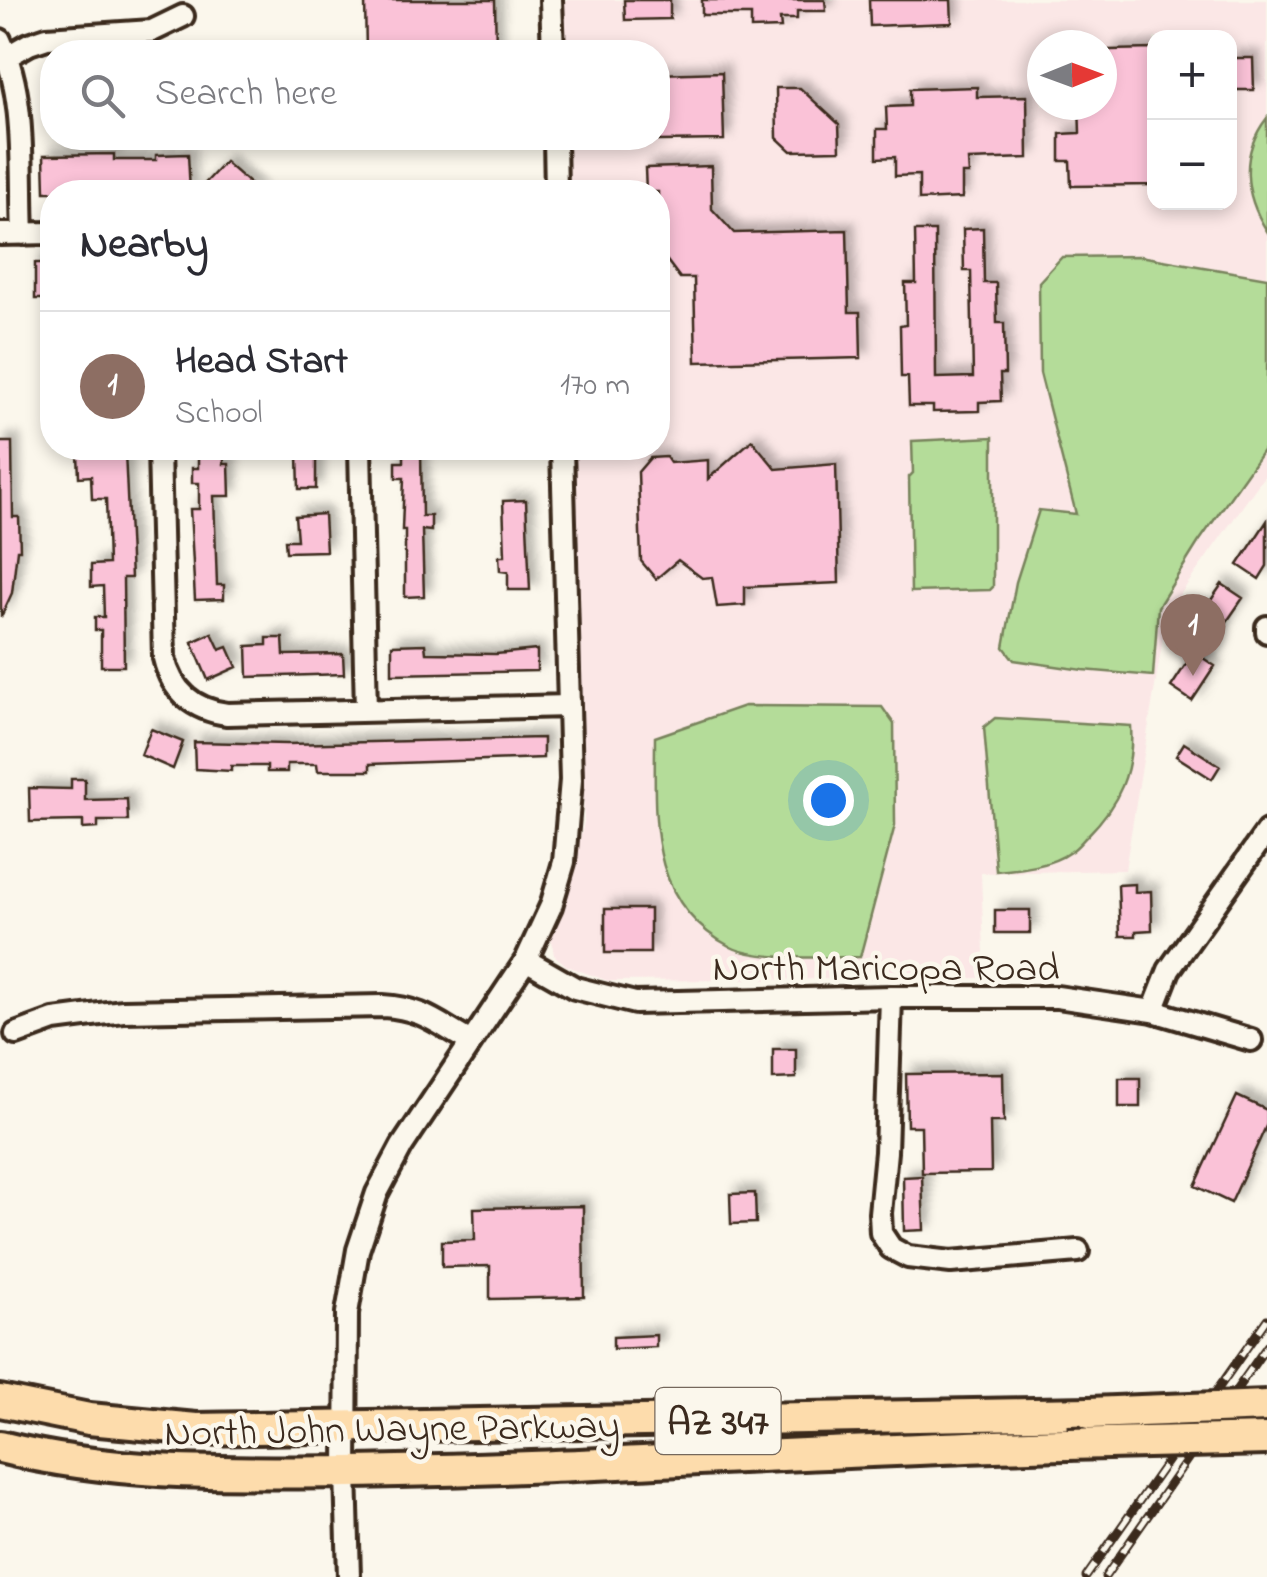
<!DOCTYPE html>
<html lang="en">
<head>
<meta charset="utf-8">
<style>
	:root { --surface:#fff; --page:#f7f7f7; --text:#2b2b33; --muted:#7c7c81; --line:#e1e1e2; --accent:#3b2a1e }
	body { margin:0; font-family:"Indie Flower",sans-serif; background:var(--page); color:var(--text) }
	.controls { position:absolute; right:30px; top:30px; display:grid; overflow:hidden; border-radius:20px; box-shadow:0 5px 15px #0003 }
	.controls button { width:90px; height:90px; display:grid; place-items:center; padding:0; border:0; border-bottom:2px solid var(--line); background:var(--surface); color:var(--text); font:50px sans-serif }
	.compass { position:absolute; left:1027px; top:30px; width:90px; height:90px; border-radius:50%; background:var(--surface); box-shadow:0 5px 15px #0003; rotate:89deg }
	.you { position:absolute; left:828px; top:800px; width:35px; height:35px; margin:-25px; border:8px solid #fff; border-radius:50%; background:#1a73e8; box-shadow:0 0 0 15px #1a73e833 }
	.badge { display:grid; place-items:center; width:65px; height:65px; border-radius:50%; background:var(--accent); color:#fff; font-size:32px; font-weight:700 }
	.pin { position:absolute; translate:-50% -82px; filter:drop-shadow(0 2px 5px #0008) }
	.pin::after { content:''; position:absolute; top:52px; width:35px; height:30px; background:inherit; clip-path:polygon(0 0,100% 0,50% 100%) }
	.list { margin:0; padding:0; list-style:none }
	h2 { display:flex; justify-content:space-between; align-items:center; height:130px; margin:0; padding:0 40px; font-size:42px }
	h2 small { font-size:32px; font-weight:400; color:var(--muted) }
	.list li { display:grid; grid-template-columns:65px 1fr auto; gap:30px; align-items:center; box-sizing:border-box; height:150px; padding:0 40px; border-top:2px solid var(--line) }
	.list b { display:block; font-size:38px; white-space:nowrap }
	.list p { margin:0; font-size:32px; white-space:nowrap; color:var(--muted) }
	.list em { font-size:32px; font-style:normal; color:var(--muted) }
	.icon { flex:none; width:55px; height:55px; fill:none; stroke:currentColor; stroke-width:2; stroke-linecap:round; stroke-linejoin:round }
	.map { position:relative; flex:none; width:1267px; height:1577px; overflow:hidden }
	.search { position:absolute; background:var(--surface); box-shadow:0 5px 15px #0003; left:40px; top:40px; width:630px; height:110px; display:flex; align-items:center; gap:25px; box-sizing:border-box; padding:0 35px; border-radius:40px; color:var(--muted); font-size:38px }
	.panel { position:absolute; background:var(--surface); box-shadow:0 5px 15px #0003; left:40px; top:180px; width:630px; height:280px; border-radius:40px }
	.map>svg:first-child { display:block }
	.built { fill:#fbe7e6; fill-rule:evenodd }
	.green { fill:#b4dc99; stroke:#78835c; stroke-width:2.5 }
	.building { fill:#fac2d7; stroke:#3b2a1e; stroke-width:2.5; filter:url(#shadow) }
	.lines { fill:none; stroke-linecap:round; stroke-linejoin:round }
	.minor-casing { stroke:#3b2a1e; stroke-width:28 }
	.highway-casing { stroke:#3b2a1e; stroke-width:38 }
	.minor { stroke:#fbf7ec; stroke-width:20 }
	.highway { stroke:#fddcac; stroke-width:30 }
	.rail-casing { stroke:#3b2a1e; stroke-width:9 }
	.rail { stroke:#fbf7ec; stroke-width:5; stroke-dasharray:15; stroke-linecap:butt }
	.highway-bridge-casing { stroke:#3b2a1e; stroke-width:38; stroke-linecap:butt }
	.highway-bridge { stroke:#fddcac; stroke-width:30 }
	.labels { text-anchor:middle; stroke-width:9; stroke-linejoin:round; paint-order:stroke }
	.shield { fill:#fbf7ec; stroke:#75685c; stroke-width:2.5 }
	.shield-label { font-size:38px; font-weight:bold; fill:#3b2a1e }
	.street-label { font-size:40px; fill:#3b2a1e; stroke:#fbf7ec }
</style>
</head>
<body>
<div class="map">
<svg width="1267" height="1577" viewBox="0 0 1267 1577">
	<defs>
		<filter id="shadow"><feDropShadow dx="7" dy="-7" stdDeviation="5" flood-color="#0004"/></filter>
	</defs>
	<rect width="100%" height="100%" fill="#fbf7ec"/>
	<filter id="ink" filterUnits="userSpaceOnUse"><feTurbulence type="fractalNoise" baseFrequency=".01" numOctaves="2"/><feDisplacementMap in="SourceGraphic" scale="20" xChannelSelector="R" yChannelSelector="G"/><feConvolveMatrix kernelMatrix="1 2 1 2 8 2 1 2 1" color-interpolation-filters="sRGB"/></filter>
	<g filter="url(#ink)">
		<path class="built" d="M564,0h703v472l-100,141 -42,257 -144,3 4,105 -377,3 -41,-15 -13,-11 -3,-18 14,-31 19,-84 -9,-374h83v-256h-89l-1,-54h90v-86h-92zM1154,38h76v164h-76zM1042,45h60v60h-60z"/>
		<path class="green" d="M1267,118v113c-23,-36 -28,-77 0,-113z
			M1140,256l127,22v167l-69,98 -40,64 -5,69 -70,-6 -69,-10 -10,-13 12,-65 23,-72 37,4 -36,-141 -1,-91 23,-25z
			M993,437v150l-3,3 -79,2 -2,-115 4,-4 -1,-32z
			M744,706l138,1 12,17 1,101 -35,132c-34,0 -101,4 -129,-10 -85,-44 -76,-130 -76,-210z
			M995,718l136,8c3,45 -12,78 -44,110 -5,5 -11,13 -17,16 -21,15 -50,17 -74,19l-12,-144z"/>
		<path class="building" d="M365,0h130l1,52h-130z
			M624,0h46v19l-45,1z
			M702,0h123l1,11h-29v8h-17l1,9 -30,1v-14h-49z
			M869,0h82l1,23 -82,3z
			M1154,49v136l-83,1 -1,-25h-10v-27l20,-1 -1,-28h23v-42h7v-13z
			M1230,58h23l1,32h-24z
			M722,72l2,68 -65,1 -1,-67z
			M977,87v10l50,-1 1,62 -60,2 1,14h-7v24l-43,2v-25l-24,1v-19l-18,1v-29h10l-1,-22 24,-1v-17z
			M776,88h24l39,36 1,26 -49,1 -14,-13z
			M114,154v6h42v-5l32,-1 2,38h-145l-1,-37z
			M225,162l34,30h-62z
			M711,166l1,43 22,24 113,-3 2,82h11l1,46 -165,4 -2,-84h-14l-21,-28 -1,-58h-12l-1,-24z
			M983,228l1,55h12l1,40h7l1,51h-5l1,27 -22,1v9l-46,1v-6h-24l-1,-29h-7l-1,-51 6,-1 -1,-42h11l-1,-52h20l1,147 37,-1 -2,-106h-7l-1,-42z
			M35,263h17v36h-17z
			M752,440l24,29 60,-5 3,119 -94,4v18l-28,2 -5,-30 -10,1 -24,-18 -22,19 -15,-18 -3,-89 12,-14 16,-1 4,6 38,-3v19z
			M0,442h12l1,75h6l1,33h-3l-5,43 -11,24z
			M404,449h17l1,67h9v15l-9,-1 2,66 -19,1v-67h-3l2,-52h-8v-16h8z
			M198,450h26v14h5l1,32h-16l3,89h7v14l-29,1 -5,-91h9v-26h-7v-15h6z
			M125,452l6,126h-8l1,88h-23v-36h-6v-13h9l-1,-31 -12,1v-22l17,-1 -2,-65h-14l-1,-23 -12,1 -1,-23z
			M298,454h18v35h-17z
			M526,500l4,90h-22v-18l-8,-1 -1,-15h6l-2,-55z
			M324,514l2,37 -40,1 -1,-12h12l-2,-24z
			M1267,521v45l-8,13 -21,-14z
			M1222,584l21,14 -24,35 -21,-14z
			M212,633l8,17 8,-3 9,20 -29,13 -16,-38z
			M267,638h16l1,17 59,-1 1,20 -96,3 -1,-31 20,-1z
			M425,644l1,9 70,1 41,-4v21l-145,3v-29z
			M1194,652l21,14 -23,35 -21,-14z
			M151,729l32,13 -10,27 -32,-14z
			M543,738v20l-173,6v7h-52l-1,-7h-30v8h-20v-6h-36v5l-36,-2 -1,-27 93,2z
			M1184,743l36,23 -8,13 -36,-23z
			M71,779h14v21l42,-1 1,22h-30v7l-15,1v-8l-53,1 -1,-34 42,1z
			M1135,884v8l16,-1 1,39 -16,1v5h-16l-2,-51z
			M605,909h45v44h-45z
			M995,910h35v23h-35z
			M773,1049h23v29l-23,1z
			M1003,1073l1,49h-14l1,50 -69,1 -1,-47h-14l-1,-52z
			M1119,1078h21v29h-21z
			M1237,1096l30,14v14l-36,79 -36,-17z
			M922,1176l2,54 -20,1 -1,-54z
			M755,1193l1,30 -25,1 -1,-30z
			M583,1206l1,91 -94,2v-33l-48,1v-26l33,-1 -1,-32z
			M656,1335v12l-43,2v-12z"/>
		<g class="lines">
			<defs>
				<path id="minor" d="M551,0l2,52
					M0,40c27,58 20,131 23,194
					M8,56l21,-12 18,-6 105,-7 31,-15
					M555,138l1,54
					M0,234l52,-1
					M159,448l5,210c8,34 30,52 63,56l342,-8
					M360,448l6,263
					M1267,627v5
					M526,960l49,28 60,15 256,-6h166l96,14 98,29
					M891,997l-5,155 -6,61 1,20 10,15 17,9 43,5 127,-11
					M1153,1011l16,-41 98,-139
					M16,1034l38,-14 69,-9 260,-5c40,2 56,19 88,36
					M349,1577l-3,-105 1,-159 11,-63 19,-57 25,-47 124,-186 25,-54 13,-44 7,-82 -9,-332"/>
				<path id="highway" d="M0,1401l89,18 107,10 894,-16
					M0,1447c116,29 229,26 347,25 241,-3 480,-23 721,-28"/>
			</defs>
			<use href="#minor" class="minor-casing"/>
			<use href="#highway" class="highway-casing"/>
			<use href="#minor" class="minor"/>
			<use href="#highway" class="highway"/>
			<defs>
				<path id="rail" d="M1086,1577l181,-258
					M1105,1577l162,-231"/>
			</defs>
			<use href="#rail" class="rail-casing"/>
			<use href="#rail" class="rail"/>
			<defs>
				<path id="highway-bridge" d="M1090,1413l177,-7
					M1068,1444l199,-5"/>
			</defs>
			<use href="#highway-bridge" class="highway-bridge-casing"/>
			<use href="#highway-bridge" class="highway-bridge"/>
		</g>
	</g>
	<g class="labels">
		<rect class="shield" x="655.5" y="1388" width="125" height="66" rx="8"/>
		<g class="shield-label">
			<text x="718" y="1434">AZ 347</text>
		</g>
		<g class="street-label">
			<text x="886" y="980">North Maricopa Road</text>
			<text transform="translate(392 1427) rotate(-1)" y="14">North John Wayne Parkway</text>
		</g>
	</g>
</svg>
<div class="controls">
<button>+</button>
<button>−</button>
</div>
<svg class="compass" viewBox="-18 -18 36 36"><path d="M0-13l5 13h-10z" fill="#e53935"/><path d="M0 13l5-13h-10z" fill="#7c7c81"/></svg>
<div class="you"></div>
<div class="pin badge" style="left:1193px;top:676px;background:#8d6e63">1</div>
<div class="search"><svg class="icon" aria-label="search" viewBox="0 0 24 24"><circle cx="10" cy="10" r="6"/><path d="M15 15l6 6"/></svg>Search here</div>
<section class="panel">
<h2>Nearby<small></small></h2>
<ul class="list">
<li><span class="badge" style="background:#8d6e63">1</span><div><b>Head Start</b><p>School</p></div><em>170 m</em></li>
</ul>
</section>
</div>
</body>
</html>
